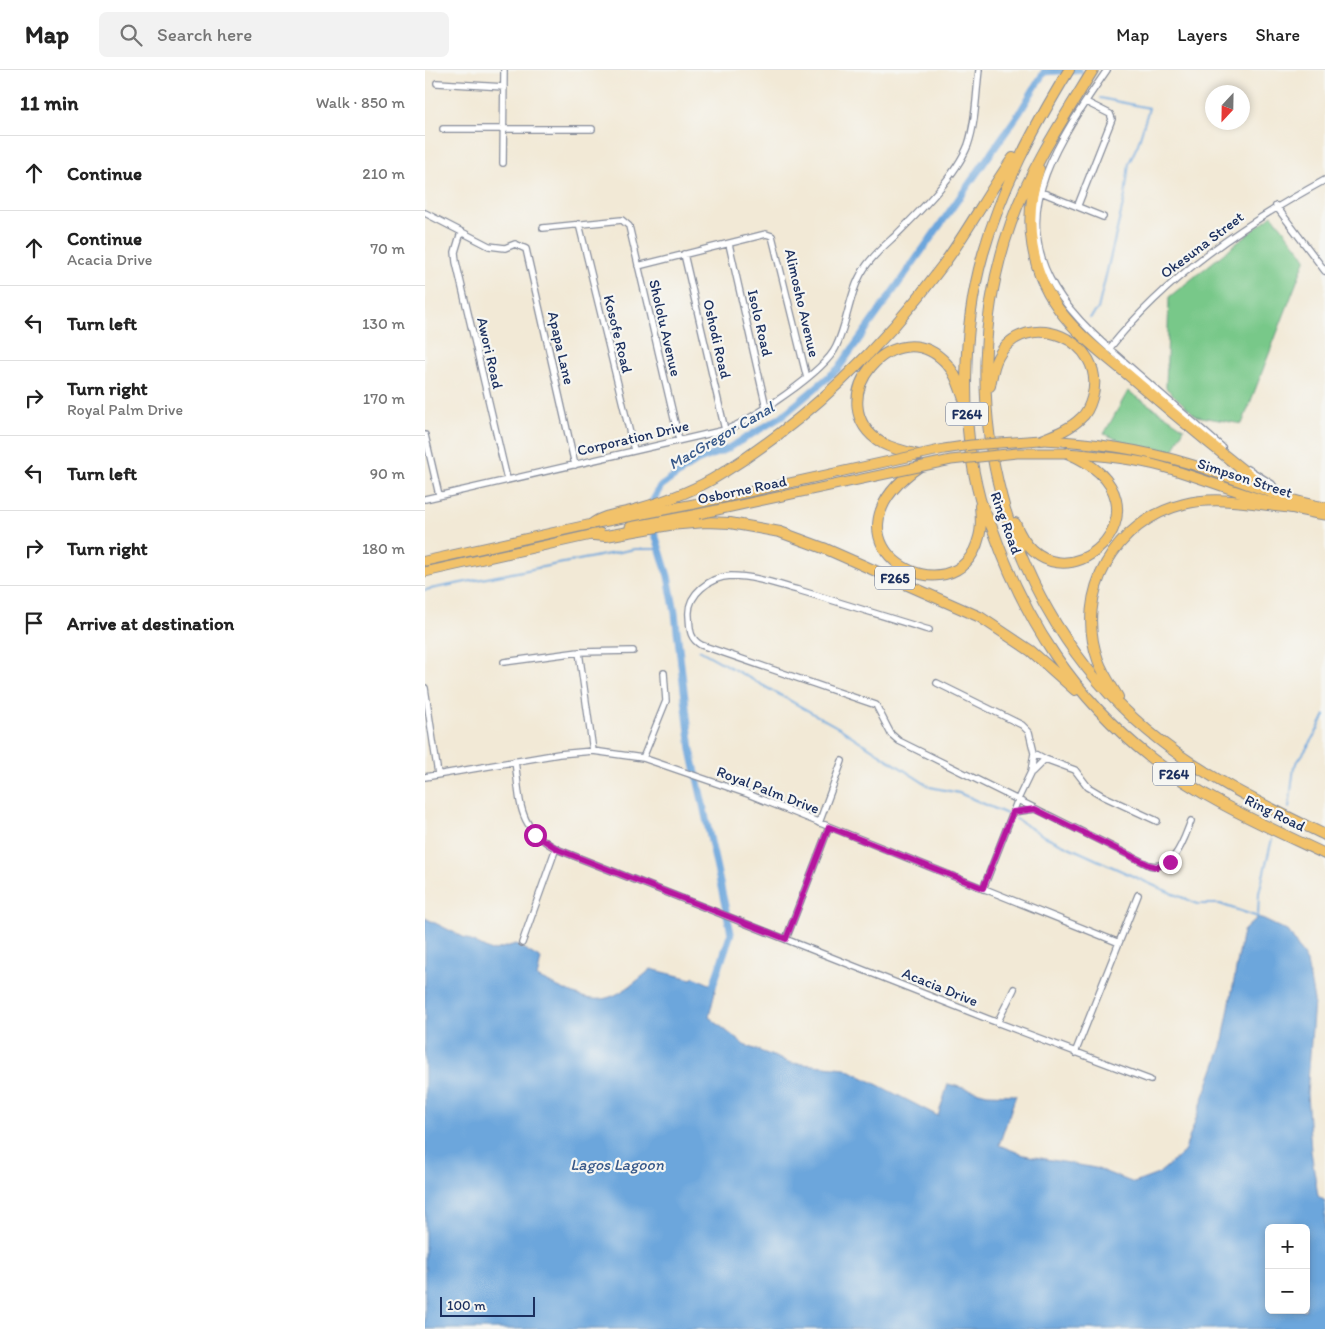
<!DOCTYPE html>
<html lang="en">
<head>
<meta charset="utf-8">
<style>
	:root { --surface:#fff; --page:#f2f2f2; --text:#222; --muted:#767676; --line:#e0e0e0 }
	body { margin:0; font-family:Itim,sans-serif; background:var(--page); color:var(--text) }
	.controls { position:absolute; right:15px; bottom:15px; display:grid; overflow:hidden; border-radius:8px; box-shadow:0 2px 8px #0003 }
	.controls button { width:45px; height:45px; display:grid; place-items:center; padding:0; border:0; border-bottom:1px solid var(--line); background:var(--surface); color:var(--text); font:25px sans-serif }
	.compass { position:absolute; left:780px; top:15px; width:45px; height:45px; border-radius:50%; background:var(--surface); box-shadow:0 2px 8px #0003; rotate:202deg }
	.scale { position:absolute; left:15px; bottom:12px; width:95px; box-sizing:border-box; padding-left:5px; border:2px solid #1b2f5e; border-top:0; font-size:14px; line-height:18px; white-space:nowrap; color:#1b2f5e; -webkit-text-stroke:4px #f6f6f2; paint-order:stroke }
	.stop { position:absolute; width:15px; height:15px; margin:-11px; border:4px solid #b5179e; border-radius:50%; background:#fff }
	.stop.end { background:#b5179e; border-color:#fff; box-shadow:0 1px 5px #0008 }
	.list { margin:0; padding:0; list-style:none }
	h2 { display:flex; justify-content:space-between; align-items:center; height:65px; margin:0; padding:0 20px; font-size:21px }
	h2 small { font-size:16px; font-weight:400; color:var(--muted) }
	.list li { display:grid; grid-template-columns:32px 1fr auto; gap:15px; align-items:center; box-sizing:border-box; height:75px; padding:0 20px; border-top:1px solid var(--line) }
	.list b { display:block; font-size:19px; white-space:nowrap }
	.list p { margin:0; font-size:16px; white-space:nowrap; color:var(--muted) }
	.list em { font-size:16px; font-style:normal; color:var(--muted) }
	.icon { flex:none; width:28px; height:28px; fill:none; stroke:currentColor; stroke-width:2; stroke-linecap:round; stroke-linejoin:round }
	.map { position:relative; flex:none; width:900px; height:1259px; overflow:hidden }
	header { display:flex; align-items:center; gap:30px; box-sizing:border-box; height:70px; padding:0 25px; background:var(--surface); border-bottom:1px solid var(--line) }
	header strong { font-size:24px }
	nav { display:flex; gap:28px; margin-inline-start:auto; font-size:18px }
	.search { width:350px; height:45px; background:var(--page); display:flex; align-items:center; gap:12px; box-sizing:border-box; padding:0 18px; border-radius:8px; color:var(--muted); font-size:19px }
	main { display:flex }
	aside { flex:1; background:var(--surface) }
	.map>svg:first-child { display:block }
	.green { fill:#78c889; stroke:#4a7c74 }
	.water { fill:#6ca6dc; stroke:#446a9d; fill-rule:evenodd }
	.lines { fill:none; stroke-linecap:round; stroke-linejoin:round }
	.stream { stroke:#6ca6dc; stroke-width:2 }
	.canal { stroke:#6ca6dc; stroke-width:7 }
	.minor-casing { stroke:#868c9a; stroke-width:8 }
	.primary-casing { stroke:#868c9a; stroke-width:11 }
	.motorway-casing { stroke:#868c9a; stroke-width:12 }
	.minor { stroke:#fff; stroke-width:5.5 }
	.primary { stroke:#f2c26a; stroke-width:9 }
	.motorway { stroke:#f2c26a; stroke-width:10 }
	.primary-bridge-casing { stroke:#868c9a; stroke-width:11; stroke-linecap:butt }
	.primary-bridge { stroke:#f2c26a; stroke-width:9 }
	.route { stroke:#b5179e; stroke-width:6 }
	.labels { text-anchor:middle; stroke-width:4.5; stroke-linejoin:round; paint-order:stroke }
	.shield { fill:#f6f6f2; stroke:#5d6b8a; stroke-width:1 }
	.shield-label { font-size:14px; font-weight:bold; fill:#1b2f5e }
	.street-label { font-size:15px; fill:#1b2f5e; stroke:#f6f6f2 }
	.water-label { font-size:16px; font-style:italic; fill:#37598a; stroke:#f6f6f2 }
</style>
</head>
<body>
<header>
<strong>Map</strong>
<div class="search"><svg class="icon" aria-label="search" viewBox="0 0 24 24"><circle cx="10" cy="10" r="6"/><path d="M15 15l6 6"/></svg>Search here</div>
<nav><a>Map</a><a>Layers</a><a>Share</a></nav>
</header>
<main>
<aside>
<h2>11 min<small>Walk · 850 m</small></h2>
<ul class="list">
<li><svg class="icon" aria-label="ahead" viewBox="0 0 24 24"><path d="M12 20V5M6 11l6-6 6 6"/></svg><div><b>Continue</b></div><em>210 m</em></li>
<li><svg class="icon" aria-label="ahead" viewBox="0 0 24 24"><path d="M12 20V5M6 11l6-6 6 6"/></svg><div><b>Continue</b><p>Acacia Drive</p></div><em>70 m</em></li>
<li><svg class="icon" aria-label="left" viewBox="0 0 24 24"><path d="M17 20v-9H6M10 6l-5 5 5 5"/></svg><div><b>Turn left</b></div><em>130 m</em></li>
<li><svg class="icon" aria-label="right" viewBox="0 0 24 24"><path d="M7 20v-9h11M14 6l5 5-5 5"/></svg><div><b>Turn right</b><p>Royal Palm Drive</p></div><em>170 m</em></li>
<li><svg class="icon" aria-label="left" viewBox="0 0 24 24"><path d="M17 20v-9H6M10 6l-5 5 5 5"/></svg><div><b>Turn left</b></div><em>90 m</em></li>
<li><svg class="icon" aria-label="right" viewBox="0 0 24 24"><path d="M7 20v-9h11M14 6l5 5-5 5"/></svg><div><b>Turn right</b></div><em>180 m</em></li>
<li><svg class="icon" aria-label="arrive" viewBox="0 0 24 24"><path d="M6 21V4h12l-3 4 3 4H6"/></svg><div><b>Arrive at destination</b></div></li>
</ul>
</aside>
<div class="map">
<svg width="900" height="1259" viewBox="0 0 900 1259">
	<rect width="100%" height="100%" fill="#f6f6f2"/>
	<filter id="ink" filterUnits="userSpaceOnUse"><feTurbulence type="fractalNoise" baseFrequency=".02" numOctaves="2"/><feDisplacementMap in="SourceGraphic" scale="10" xChannelSelector="R" yChannelSelector="G"/><feConvolveMatrix kernelMatrix="1 2 1 2 8 2 1 2 1" color-interpolation-filters="sRGB"/></filter>
	<filter id="wash" filterUnits="userSpaceOnUse"><feTurbulence type="fractalNoise" baseFrequency=".0096" numOctaves="4" result="noise"/><feDisplacementMap in="SourceGraphic" scale="20" xChannelSelector="R" yChannelSelector="G"/><feGaussianBlur stdDeviation="1.12" result="paint"/><feColorMatrix in="noise" values="0 0 0 0 0 0 0 0 0 0 0 0 0 0 0 0 0 1.4 0 .05"/><feComposite in="paint" operator="in"/></filter>
	<g filter="url(#wash)">
		<rect width="100%" height="100%" fill="#f2e9d6"/>
		<path class="green" d="M847,145l34,43 -64,166 -46,-8 -30,-28 3,-91z
			M703,321l56,37 -15,32 -65,-26z"/>
		<path class="water" d="M833,847l31,15 18,30 7,39 -7,93 4,57 7,45 7,5v128h-900v-411l66,33 25,-7 25,15 -4,18c56,26 64,36 114,-8l40,10 3,-2 22,10 -7,30 35,28 47,18 54,5 93,48 10,-32 39,10 29,1 -17,50 25,10 71,13 39,15 24,-9 26,-22 38,-106 21,-115zM844,1158h37v82h-37z"/>
		<g class="lines">
			<path class="stream" d="M656,0l3,7
				M665,248l8,-9 27,-113 4,-33 9,-19 11,-36 -49,-10
				M0,520l210,-41h25
				M274,580l142,79 89,58 29,6 48,21
				M864,738l5,-41 19,-28 12,-24
				M591,749l26,16 115,52 41,17h22l38,13 1,-24 13,-54"/>
			<path class="canal" d="M288,916l18,-53 -40,-183 -16,-137 -7,-37 -17,-55 1,-19 9,-16 36,-25 30,-12 54,-32 57,-48 182,-257 24,-40 34,-2"/>
		</g>
	</g>
	<g filter="url(#ink)">
		<g class="lines">
			<defs>
				<path id="minor" d="M682,0c-22,32 -47,67 -61,104 -34,92 28,145 90,198 29,25 57,50 86,75
					M12,13l67,4
					M18,59h149
					M78,93l1,-93
					M616,122l62,25
					M653,135l34,-86 -2,-5 -24,-12
					M851,136l49,65
					M0,143l64,33 16,2 10,-4 11,5 49,216
					M154,154l55,226
					M118,158l79,-8 7,6 50,214
					M36,162l-6,20 1,10 51,217
					M304,174l37,163
					M259,184l41,176
					M213,196l128,-32 6,2 35,142
					M684,279c58,-73 135,-125 216,-169
					M0,365l14,60
					M823,399l24,15 8,12
					M0,429l300,-69c26,-9 100,-59 111,-83 12,-25 13,-55 28,-78 8,-13 20,-23 31,-33 24,-24 61,-60 73,-91 8,-23 8,-51 11,-75
					M504,560c-43,-13 -87,-27 -131,-40 -22,-6 -44,-14 -67,-14 -21,1 -44,18 -42,40 1,13 0,22 12,29l175,60 15,29 8,7 250,124c26,6 34,-24 42,-44
					M154,582l14,99
					M79,592l75,-10 54,-1
					M512,613l85,42 7,7 5,21 11,6 30,11 13,17 15,9 54,25
					M0,618l13,86
					M218,688l23,-57 -2,-28
					M90,691c6,43 1,67 44,89l429,169 162,61
					M607,702l13,-13
					M0,707l134,-23 34,-3 50,7 105,36 369,148
					M588,742l22,-3
					M394,753l23,-62
					M558,819l35,-90 13,-27 3,-19
					M361,869l43,-112
					M97,873l34,-95
					M572,953l17,-34
					M650,983l63,-158"/>
				<path id="primary" d="M617,370c51,2 99,9 148,24 45,14 88,35 135,43
					M642,383c32,3 64,5 96,14 51,14 110,41 162,48
					M205,457l68,-13
					M0,491l167,-37 102,-20
					M0,502l175,-39"/>
				<path id="motorway" d="M644,0c-36,59 -67,117 -86,184 -21,74 -23,170 -3,245 3,11 9,21 13,31 33,93 81,167 158,228 52,41 115,68 174,96
					M668,0c-30,49 -63,99 -82,153 -63,177 -7,386 136,507 53,45 116,75 178,105
					M614,99c-17,51 -9,105 25,147 21,26 51,47 76,69 43,37 87,73 132,108
					M565,316c2,-10 3,-20 8,-29 27,-51 111,-18 94,41 -2,7 -5,15 -11,20 -11,11 -25,16 -40,22
					M494,385c-13,-3 -26,-6 -37,-12 -65,-40 13,-136 65,-79 10,11 13,25 18,38
					M495,396c-114,79 38,159 59,71 3,-10 2,-21 1,-31
					M590,453c40,102 174,-19 52,-70
					M167,454c13,-10 30,-10 46,-15 28,-8 58,-19 83,-35 86,-53 162,-127 222,-209 25,-34 45,-72 70,-107
					M168,465l13,1 63,-11 37,-3 24,1 50,9 46,17 154,68 51,34 44,39
					M693,627c-7,-12 -15,-23 -20,-37 -24,-67 17,-139 86,-156 34,-9 75,1 110,4"/>
			</defs>
			<use href="#minor" class="minor-casing"/>
			<use href="#primary" class="primary-casing"/>
			<use href="#motorway" class="motorway-casing"/>
			<use href="#minor" class="minor"/>
			<use href="#primary" class="primary"/>
			<use href="#motorway" class="motorway"/>
			<defs>
				<path id="primary-bridge" d="M269,434l250,-55 27,-4 70,-5
					M273,444l253,-54 66,-7h50"/>
			</defs>
			<use href="#primary-bridge" class="primary-bridge-casing"/>
			<use href="#primary-bridge" class="primary-bridge"/>
		</g>
	</g>
	<g class="lines" filter="url(#ink)">
		<path class="route" d="M110,765l24,15 227,89 43,-112 154,61 30,-76 22,-3 114,56 8,2 13,-5"/>
	</g>
	<g class="labels">
		<g class="shield">
			<rect x="521" y="332.5" width="42" height="23" rx="4"/>
			<rect x="450" y="496.5" width="40" height="23" rx="4"/>
			<rect x="728" y="692.5" width="42" height="23" rx="4"/>
		</g>
		<g class="shield-label">
			<text x="542" y="349">F264</text>
			<text x="470" y="513">F265</text>
			<text x="749" y="709">F264</text>
		</g>
		<g class="street-label">
			<text transform="translate(777 175) rotate(-37)" y="5">Okesuna Street</text>
			<text transform="translate(377 233) rotate(77)" y="5">Alimosho Avenue</text>
			<text transform="translate(335 253) rotate(77)" y="5">Isolo Road</text>
			<text transform="translate(240 258) rotate(77)" y="5">Shololu Avenue</text>
			<text transform="translate(193 264) rotate(76)" y="5">Kosofe Road</text>
			<text transform="translate(292 269) rotate(77)" y="5">Oshodi Road</text>
			<text transform="translate(136 278) rotate(77)" y="5">Apapa Lane</text>
			<text transform="translate(65 283) rotate(77)" y="5">Awori Road</text>
			<text transform="translate(208 368) rotate(-13)" y="5">Corporation Drive</text>
			<text transform="translate(820 408) rotate(18)" y="5">Simpson Street</text>
			<text transform="translate(317 420) rotate(-12)" y="5">Osborne Road</text>
			<text transform="translate(581 453) rotate(70)" y="5">Ring Road</text>
			<text transform="translate(343 720) rotate(21)" y="5">Royal Palm Drive</text>
			<text transform="translate(850 743) rotate(26)" y="5">Ring Road</text>
			<text transform="translate(515 917) rotate(22)" y="5">Acacia Drive</text>
		</g>
		<g class="water-label">
			<text transform="translate(296 365) rotate(-30)" y="6">MacGregor Canal</text>
			<text x="192" y="1100">Lagos Lagoon</text>
		</g>
	</g>
</svg>
<div class="controls">
<button>+</button>
<button>−</button>
</div>
<svg class="compass" viewBox="-18 -18 36 36"><path d="M0-13l5 13h-10z" fill="#e53935"/><path d="M0 13l5-13h-10z" fill="#767676"/></svg>
<div class="scale">100 m</div>
<div class="stop" style="left:110px;top:765px"></div>
<div class="stop end" style="left:745px;top:792px"></div>
</div>
</main>
</body>
</html>
